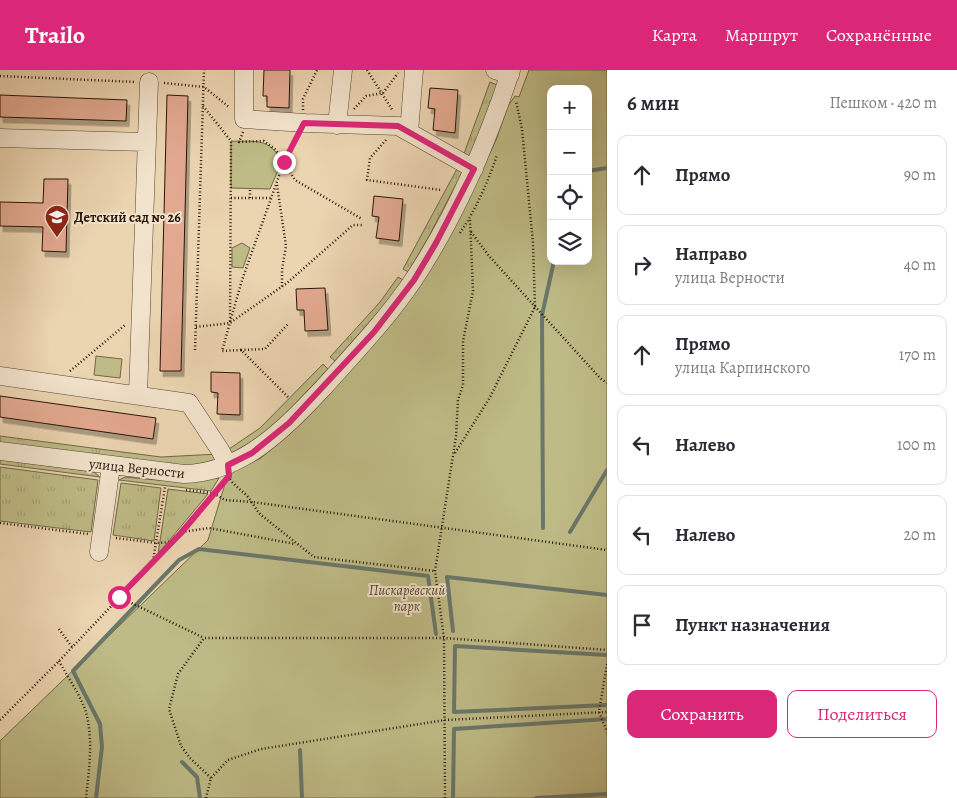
<!DOCTYPE html>
<html lang="ru">
<head>
<meta charset="utf-8">
<style>
	:root { --surface:#fff; --page:#f7f7f7; --text:#2b2b33; --muted:#7c7c81; --line:#e1e1e2; --accent:#db2777 }
	body { margin:0; font-family:Alegreya,serif; background:var(--page); color:var(--text) }
	.controls { position:absolute; right:15px; top:15px; display:grid; overflow:hidden; border-radius:10px; box-shadow:0 5px 20px #0002 }
	.controls button { width:45px; height:45px; display:grid; place-items:center; padding:0; border:0; border-bottom:1px solid var(--line); background:var(--surface); color:var(--text); font:25px sans-serif }
	.stop { position:absolute; width:15px; height:15px; margin:-11px; border:4px solid #db2777; border-radius:50%; background:#fff }
	.stop.end { background:#db2777; border-color:#fff; box-shadow:0 1px 5px #0008 }
	.list { margin:0; padding:0; list-style:none }
	h2 { display:flex; justify-content:space-between; align-items:center; height:65px; margin:0; padding:0 20px; font-size:21px }
	h2 small { font-size:16px; font-weight:400; color:var(--muted) }
	.list li { display:grid; grid-template-columns:32px 1fr auto; gap:15px; align-items:center; box-sizing:border-box; height:80px; margin:0 10px 10px; padding:0 10px; border:1px solid var(--line); border-radius:10px }
	.list b { display:block; font-size:19px; white-space:nowrap }
	.list p { margin:0; font-size:16px; white-space:nowrap; color:var(--muted) }
	.list em { font-size:16px; font-style:normal; color:var(--muted) }
	.actions { display:flex; gap:10px; padding:15px 20px }
	.actions a { flex:1; padding:11px 0; border:1px solid var(--accent); border-radius:10px; text-align:center; font-size:18px; color:var(--accent) }
	.actions .main { background:var(--accent); color:#fff }
	.icon { flex:none; width:28px; height:28px; fill:none; stroke:currentColor; stroke-width:2; stroke-linecap:round; stroke-linejoin:round }
	.map { position:relative; flex:none; width:607px; height:728px; overflow:hidden }
	header { display:flex; align-items:center; gap:30px; box-sizing:border-box; height:70px; padding:0 25px; background:var(--accent); color:#fff }
	header strong { font-size:24px }
	nav { display:flex; gap:28px; margin-inline-start:auto; font-size:18px }
	main { display:flex }
	aside { flex:1; background:var(--surface) }
	.map>svg:first-child { display:block }
	.grass { fill:url(#grass-tufts); stroke:#726848 }
	.park { fill:#bebb86; stroke:#726848; fill-rule:evenodd }
	.lines { fill:none; stroke-linecap:round; stroke-linejoin:round }
	.stream { stroke:#6a776b; stroke-width:4 }
	.building { fill:#e3a990; stroke:#26150a; filter:url(#shadow) }
	.minor-casing { stroke:#574534; stroke-width:19 }
	.path { stroke:#26150a; stroke-width:2.5; stroke-dasharray:1 2.5; stroke-linecap:butt }
	.minor { stroke:#f2e3cc; stroke-width:18 }
	.route { stroke:#db2777; stroke-width:6 }
	.labels { text-anchor:middle; stroke-width:4; stroke-linejoin:round; paint-order:stroke }
	.poi-label { font-size:14px; font-weight:bold; fill:#26150a; stroke:#f2e3cc; text-anchor:start }
	.street-label { font-size:14px; fill:#26150a; stroke:#f2e3cc }
	.park-label { font-size:14px; font-style:italic; fill:#54472f; stroke:#f2e3cc }
</style>
</head>
<body>
<header>
<strong>Trailo</strong>
<nav><a>Карта</a><a>Маршрут</a><a>Сохранённые</a></nav>
</header>
<main>
<div class="map">
<svg width="607" height="728" viewBox="0 0 607 728">
	<defs>
		<pattern id="grass-tufts" width="24" height="20" patternUnits="userSpaceOnUse" patternTransform="scale(1.25)"><rect width="24" height="20" fill="#bebb86"/><path d="M3 7l-1-3M5 7V3M7 7l1-3M15 17l-1-3M17 17v-4M19 17l1-3" fill="none" stroke="#a3a072"/></pattern>
		<filter id="shadow"><feDropShadow dx="3" dy="5.5" stdDeviation="0" flood-color="#0004"/></filter>
	</defs>
	<rect width="100%" height="100%" fill="#ebd4b0"/>
	<filter id="stains"><feTurbulence type="fractalNoise" baseFrequency=".004" numOctaves="4"/><feColorMatrix values="0 0 0 0 .2 0 0 0 0 .09 0 0 0 0 .02 0 0 0 .5 -.17"/></filter>
	<radialGradient id="worn" r=".72"><stop offset=".6" stop-color="#630" stop-opacity="0"/><stop offset="1" stop-color="#630" stop-opacity=".3"/></radialGradient>
	<path class="grass" d="M490,12l7,3 -29,77 -6,-3z
		M458,97l6,2 -36,69 -20,34 -5,-3z
		M398,207l5,3 -19,26 -49,55 -5,-4 50,-55z
		M323,294l5,5 -47,50 -17,15 -35,21 -3,-4 34,-23z
		M0,366l161,21 57,-3 2,5 -9,3 -27,4 -184,-23z
		M0,389l94,13 6,5 -100,-13z
		M0,397l98,13 -7,52 -91,-11z
		M125,407c32,3 62,7 94,1l-8,13 -92,-11z
		M121,413l40,5 -7,53 -41,-6z
		M168,419l40,5 -50,60z"/>
	<path class="park" d="M529,0h78v728h-607v-57l208,-201 20,-66 33,-16 34,-29 167,-217 34,-72 12,-34 7,-10 4,1zM551,19h37v172h-37z
		M231,71c25,1 37,-4 51,20l-12,28 -39,-1z
		M242,173l8,5 -7,20 -11,-1v-19z
		M96,286l26,3 -2,19 -26,-3z"/>
	<g class="lines">
		<path class="stream" d="M588,101l19,-3
			M543,458l-1,-213 12,-54
			M570,462l37,-62
			M453,561l-6,-54 160,18
			M607,585l-152,-9 -1,66 153,-7
			M300,680l2,48
			M182,692l15,15 3,21
			M96,728l6,-51 -2,-23 -27,-53 106,-111 20,-11 229,27 8,58
			M453,728l1,-69 153,-10
			M536,728l71,-4"/>
	</g>
	<path class="building" d="M264,0h26l-1,38 -22,-1v-11h-4z
		M430,18l28,2 -3,43 -22,-3 2,-21 -7,-1z
		M0,25l127,5 -1,21 -126,-4z
		M167,25l21,1 -7,275h-21z
		M44,109h24l-2,73 -24,-1 1,-24 -43,-1v-24l43,1z
		M374,126l29,3 -4,42 -23,-3 3,-21 -7,-1z
		M325,218l3,42 -23,1 -1,-21h-7l-1,-21z
		M211,302l29,1v42l-23,-1 1,-21 -7,-1z
		M0,326l156,22 -3,21 -153,-22z"/>
	<g class="lines">
		<defs>
			<path id="minor" d="M244,0v49l61,4 93,3 76,43
				M495,0l15,5
				M337,55l6,-55
				M409,62l5,-62
				M0,68l146,4
				M0,306l189,27 31,47 8,15
				M138,325l11,-313
				M0,381l184,23c59,-1 102,-47 140,-87 31,-35 64,-69 90,-108 43,-65 73,-136 97,-209
				M99,482l12,-86"/>
		</defs>
		<use href="#minor" class="minor-casing"/>
		<path class="path" d="M367,0l26,41
			M0,6l136,6
			M164,13l40,4 25,20
			M203,36l28,35 -1,182 57,-40 66,-58h9
			M354,39l12,-13 17,-3 15,-20
			M303,40v-11l14,-29
			M243,62l-4,10 25,-1 12,9 19,30 67,39
			M386,70l-16,18 -3,22 74,10
			M277,115l9,61 -4,24v17
			M231,128h41
			M250,128v-9
			M471,162l18,24 111,122 7,5
			M460,163c16,-24 28,-51 37,-78
			M196,257l34,-4
			M195,280l9,-280
			M241,280l24,-1 23,-25
			M70,301l55,-46
			M288,327l-47,-47 -19,1 20,-71 42,-118 14,-26
			M455,383l34,-54 46,-92 -2,-64 -11,-114 -6,-28
			M230,409c5,8 12,11 18,18 5,6 8,13 13,18l53,42 121,14
			M186,420l27,3 12,7 27,2 355,48
			M0,453l88,11
			M182,462l27,-4 86,16
			M116,468l40,5 16,-1
			M153,491l12,-74h-2
			M119,527l85,41
			M59,559l13,18
			M59,591c8,15 20,32 26,48 9,29 4,60 1,89
			M607,594l-8,48 8,20
			M0,650l59,-59 122,-128 42,-51
			M211,708l-21,-20 -9,-12 -12,-37 9,-35 26,-36h240l163,12
			M206,728l5,-20 17,-18 33,-11 184,-29 162,-8
			M445,728l-1,-160 -9,-67 21,-135 2,-36 5,-15v-44l10,-50 -3,-72"/>
		<use href="#minor" class="minor"/>
	</g>
	<g class="lines">
		<path class="route" d="M119,527l62,-64 48,-57 -1,-11 24,-12 37,-30 85,-91 40,-52 22,-37 38,-74 -76,-43 -94,-3 -20,39"/>
	</g>
	<defs>
		<symbol id="school-pin" viewBox="-11 -11 22 30"><path d="M0 17L-7.5 6A9.5 9.5 0 1 1 7.5 6Z" fill="#8f2418" stroke="#f2e3cc"/><path d="M0-5L7-2L0 1L-7-2ZM-4 1L0 2.5L4 1V4Q0 6-4 4Z" fill="#fff"/></symbol>
	</defs>
	<g fill-rule="evenodd">
		<use href="#school-pin" x="43" y="133" width="28" height="38"/>
	</g>
	<g class="labels">
		<g class="poi-label">
			<text x="74" y="152">Детский сад № 26</text>
		</g>
		<g class="street-label">
			<text transform="translate(137 398) rotate(6)" y="5">улица Верности</text>
		</g>
		<g class="park-label">
			<text x="407" y="525">Пискарёвский<tspan x="407" dy="16">парк</tspan></text>
		</g>
	</g>
	<rect width="100%" height="100%" filter="url(#stains)"/>
	<rect width="100%" height="100%" fill="url(#worn)"/>
</svg>
<div class="controls">
<button>+</button>
<button>−</button>
<button><svg class="icon" aria-label="locate" viewBox="0 0 24 24"><circle cx="12" cy="12" r="6"/><path d="M12 2v4M12 18v4M2 12h4M18 12h4"/></svg></button>
<button><svg class="icon" aria-label="layers" viewBox="0 0 24 24"><path d="M12 4l9 5-9 5-9-5zM3 14l9 5 9-5"/></svg></button>
</div>
<div class="stop" style="left:119px;top:527px"></div>
<div class="stop end" style="left:284px;top:92px"></div>
</div>
<aside>
<h2>6 мин<small>Пешком · 420 m</small></h2>
<ul class="list">
<li><svg class="icon" aria-label="ahead" viewBox="0 0 24 24"><path d="M12 20V5M6 11l6-6 6 6"/></svg><div><b>Прямо</b></div><em>90 m</em></li>
<li><svg class="icon" aria-label="right" viewBox="0 0 24 24"><path d="M7 20v-9h11M14 6l5 5-5 5"/></svg><div><b>Направо</b><p>улица Верности</p></div><em>40 m</em></li>
<li><svg class="icon" aria-label="ahead" viewBox="0 0 24 24"><path d="M12 20V5M6 11l6-6 6 6"/></svg><div><b>Прямо</b><p>улица Карпинского</p></div><em>170 m</em></li>
<li><svg class="icon" aria-label="left" viewBox="0 0 24 24"><path d="M17 20v-9H6M10 6l-5 5 5 5"/></svg><div><b>Налево</b></div><em>100 m</em></li>
<li><svg class="icon" aria-label="left" viewBox="0 0 24 24"><path d="M17 20v-9H6M10 6l-5 5 5 5"/></svg><div><b>Налево</b></div><em>20 m</em></li>
<li><svg class="icon" aria-label="arrive" viewBox="0 0 24 24"><path d="M6 21V4h12l-3 4 3 4H6"/></svg><div><b>Пункт назначения</b></div></li>
</ul>
<div class="actions"><a class="main">Сохранить</a><a>Поделиться</a></div>
</aside>
</main>
</body>
</html>
